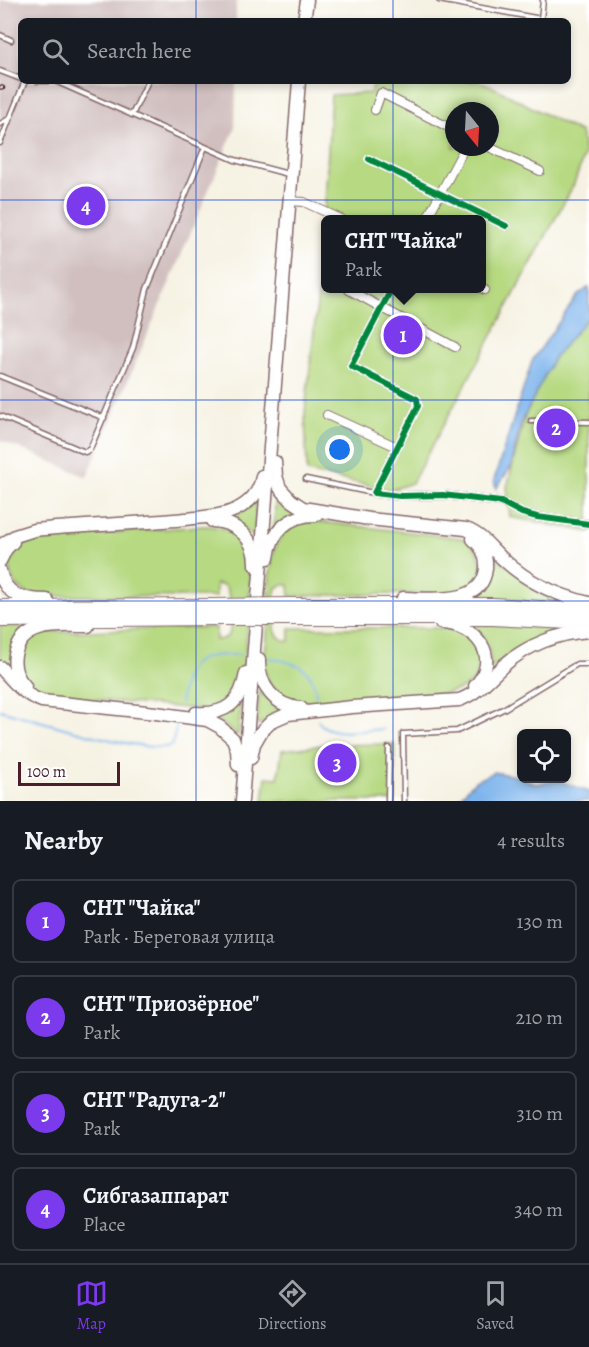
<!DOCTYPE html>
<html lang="en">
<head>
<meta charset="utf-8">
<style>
	:root { --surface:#171b24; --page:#20242c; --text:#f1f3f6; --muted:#9ea1a6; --line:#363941; --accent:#7c3aed }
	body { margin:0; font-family:Alegreya,serif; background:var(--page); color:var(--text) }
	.controls { position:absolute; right:18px; bottom:18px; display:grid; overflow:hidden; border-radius:9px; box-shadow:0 3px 9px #0003 }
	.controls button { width:54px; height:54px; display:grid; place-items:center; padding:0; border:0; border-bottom:2px solid var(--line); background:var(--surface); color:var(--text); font:30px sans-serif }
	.compass { position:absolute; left:445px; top:102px; width:54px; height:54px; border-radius:50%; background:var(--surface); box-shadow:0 3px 9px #0003; rotate:162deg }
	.scale { position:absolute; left:18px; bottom:15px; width:102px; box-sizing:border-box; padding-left:6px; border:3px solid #4a1f2b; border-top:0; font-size:16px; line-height:21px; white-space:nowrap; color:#4a1f2b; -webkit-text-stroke:4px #fff; paint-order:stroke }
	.you { position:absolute; left:340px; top:450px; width:21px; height:21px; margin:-15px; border:4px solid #fff; border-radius:50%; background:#1a73e8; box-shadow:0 0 0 9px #1a73e833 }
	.badge { display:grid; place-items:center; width:39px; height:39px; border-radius:50%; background:var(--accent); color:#fff; font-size:20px; font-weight:700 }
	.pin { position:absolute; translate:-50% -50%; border:3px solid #fff; box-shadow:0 2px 6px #0006 }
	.popup { position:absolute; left:321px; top:215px; width:165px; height:78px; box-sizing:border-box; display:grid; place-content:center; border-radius:9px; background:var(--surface); filter:drop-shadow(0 2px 4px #0005); font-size:20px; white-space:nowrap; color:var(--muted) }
	.popup b { font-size:22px; color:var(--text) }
	.popup::after { content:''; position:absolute; left:50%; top:100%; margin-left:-12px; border:12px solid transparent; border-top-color:var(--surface) }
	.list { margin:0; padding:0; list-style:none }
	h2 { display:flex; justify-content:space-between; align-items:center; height:78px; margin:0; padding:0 24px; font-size:26px }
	h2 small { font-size:20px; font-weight:400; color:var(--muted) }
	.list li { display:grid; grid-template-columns:39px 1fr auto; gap:18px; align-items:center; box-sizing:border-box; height:84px; margin:0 12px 12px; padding:0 12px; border:2px solid var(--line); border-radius:9px }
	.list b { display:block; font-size:22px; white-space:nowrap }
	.list p { margin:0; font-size:20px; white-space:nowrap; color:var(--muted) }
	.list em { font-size:20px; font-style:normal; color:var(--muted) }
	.icon { flex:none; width:33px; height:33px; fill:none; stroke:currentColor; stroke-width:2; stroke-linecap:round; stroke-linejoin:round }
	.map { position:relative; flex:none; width:589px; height:801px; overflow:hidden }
	.search { position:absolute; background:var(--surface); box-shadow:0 3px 9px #0003; left:18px; right:18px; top:18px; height:66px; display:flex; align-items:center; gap:15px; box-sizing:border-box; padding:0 21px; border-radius:9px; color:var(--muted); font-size:22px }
	.sheet { height:462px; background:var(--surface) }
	nav { display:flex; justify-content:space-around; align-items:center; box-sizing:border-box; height:84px; border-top:2px solid var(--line); background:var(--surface); font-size:16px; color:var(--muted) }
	nav a { display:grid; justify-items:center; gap:3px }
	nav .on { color:var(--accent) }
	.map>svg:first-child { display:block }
	.industrial { fill:#d1bfbf }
	.green { fill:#b6d981; stroke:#807c56; stroke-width:1.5; fill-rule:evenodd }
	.water { fill:#7db4ec; stroke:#646a8c; stroke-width:1.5 }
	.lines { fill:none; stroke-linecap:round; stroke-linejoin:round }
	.stream { stroke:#7db4ec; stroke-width:2 }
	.lane-casing { stroke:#86696b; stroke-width:7 }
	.street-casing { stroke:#86696b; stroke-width:10 }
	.primary-casing { stroke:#86696b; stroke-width:15 }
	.highway-casing { stroke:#86696b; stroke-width:16 }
	.lane { stroke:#fff; stroke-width:4 }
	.street { stroke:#fff; stroke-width:8 }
	.primary { stroke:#fff; stroke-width:12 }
	.highway { stroke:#fff; stroke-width:14 }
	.rail-casing { stroke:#4a1f2b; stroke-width:4.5 }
	.rail { stroke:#fff; stroke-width:2; stroke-dasharray:7; stroke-linecap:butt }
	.highway-bridge-casing { stroke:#86696b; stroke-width:16; stroke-linecap:butt }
	.highway-bridge { stroke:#fff; stroke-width:14 }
	.cycleway-casing { stroke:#fff; stroke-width:10 }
	.cycleway { stroke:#00873e; stroke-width:6 }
	.grid { fill:none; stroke:#1d4ed8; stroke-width:1.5; stroke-opacity:0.55 }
</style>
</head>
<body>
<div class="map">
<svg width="589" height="801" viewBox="0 0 589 801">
	<rect width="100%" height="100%" fill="#fff"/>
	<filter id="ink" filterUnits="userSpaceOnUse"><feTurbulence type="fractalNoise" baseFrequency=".0167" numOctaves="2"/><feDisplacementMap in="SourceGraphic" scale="12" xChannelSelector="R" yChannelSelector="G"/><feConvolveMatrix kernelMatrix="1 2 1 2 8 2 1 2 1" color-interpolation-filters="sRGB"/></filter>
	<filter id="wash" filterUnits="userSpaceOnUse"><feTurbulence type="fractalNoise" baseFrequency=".008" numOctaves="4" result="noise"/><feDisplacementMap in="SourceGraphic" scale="24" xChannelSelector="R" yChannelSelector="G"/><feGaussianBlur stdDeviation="1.35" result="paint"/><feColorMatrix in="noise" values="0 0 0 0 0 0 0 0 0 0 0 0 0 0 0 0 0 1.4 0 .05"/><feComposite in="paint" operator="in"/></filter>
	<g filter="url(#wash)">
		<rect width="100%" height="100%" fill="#f6f2e3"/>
		<path class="industrial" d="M0,0h236v21h-215v60h215l-1,47 -148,349 -87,-37z"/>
		<path class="green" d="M376,81h102l11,4 92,48 4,20 -11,31 -162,299 -21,7 -84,-18 -2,-60 17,-153 9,-164 39,-2zM454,111h36v36h-36zM325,220h156v68h-156z
			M589,304v228l-79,-15 -3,-30 30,-118z
			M276,493l12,13 11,6 -25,17z
			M257,501v3l-3,33 -23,-18z
			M311,521l150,17c17,6 27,29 14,44 -5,7 -14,9 -22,11l-163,3 -1,-11h-7l-6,3 -2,9 1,33c2,7 8,12 15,11v-13h158c6,3 14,4 18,7 16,11 18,33 6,47 -6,7 -18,9 -26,11l-139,10c-22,-1 -43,-17 -43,-41 0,-9 3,-18 3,-27 1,-17 2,-35 3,-52l-1,-3c4,-28 7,-56 42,-59z
			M203,526c15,0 32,4 42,17 12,16 0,102 -1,126 -5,27 -13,31 -37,41l-152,-14c-8,-2 -17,-3 -23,-8 -15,-12 -17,-41 1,-51 5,-3 13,-4 19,-5l164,-5v13c6,-1 10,-1 13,-6 4,-8 2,-41 -4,-48l-9,-2v13l-179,-1c-37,-7 -37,-52 4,-58z
			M491,555l71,45 1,3 -86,-5c11,-17 16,-20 14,-43z
			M473,624l89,4h1l-42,18 -31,23c3,-19 -4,-31 -17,-45z
			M0,626h28l-13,14 -5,30 -10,-10z
			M259,691l23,20 -24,14 -1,-1z
			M238,705l3,1 -3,29 -23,-16z
			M394,744l1,57h-132l3,-24 12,1 4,-28 42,-5z"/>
		<path class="water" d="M589,287v29l-35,42 -33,65 -10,44 -15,22 -2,-9 38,-119 45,-65z
			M494,772l27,5 14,7 25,-3 29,11v9h-133l19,-20z"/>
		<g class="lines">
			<path class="stream" d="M269,658c26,5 45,8 47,38
				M180,704c6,-45 17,-50 60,-49
				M0,710c28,7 152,47 172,35l5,-20
				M318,721c11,17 46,9 65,8"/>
		</g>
	</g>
	<g filter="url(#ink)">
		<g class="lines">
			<defs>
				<path id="lane" d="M439,0l102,19v2
					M541,19l2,-19
					M0,35l11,5
					M0,71l21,8
					M37,81h18l180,79 53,14
					M132,115l16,-34
					M0,124l9,-5
					M0,143l25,-62
					M0,376l104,42
					M0,416l85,36 5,-3 43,-101 14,-59 58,-142
					M531,421l58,1
					M306,479l67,14
					M388,801l1,-53
					M404,801l-1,-67 54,-3 48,-23 72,-44h12"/>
				<path id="street" d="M375,110l6,-17 73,37
					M489,147l51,24
					M369,159l137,67
					M289,201l15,1 39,18
					M426,220l39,-73
					M392,288l-41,78 66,33 1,7 -44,87 26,3 43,-1 58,7 21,11 15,4 52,7
					M481,288l4,2
					M349,290l106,57
					M327,415l70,32"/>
				<path id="primary" d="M304,21l3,-21
					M275,462l1,14 4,12 11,12 12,8 66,11 97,10c17,6 26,21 39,32 23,21 54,35 84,42
					M212,521c25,1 44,18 43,44
					M0,546l15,-10 19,-6c50,-5 101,-6 151,-11 17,-2 35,-2 50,-9 15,-7 25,-18 27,-34
					M268,558c3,-27 21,-43 48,-43
					M0,561l6,-12 7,-7
					M0,571c5,25 24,29 47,29
					M403,598c27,0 80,9 83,-30 1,-12 -4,-21 -13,-29
					M441,623c35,1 61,34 34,63
					M259,659c-1,26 16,48 42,49
					M0,667c13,14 23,28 42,34l114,12 51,7 13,7 13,12 4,11 1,15
					M25,686c-8,-8 -12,-19 -10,-31 7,-34 46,-29 73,-29
					M196,713c30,2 45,-10 50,-40
					M251,758l3,-14 7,-12 11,-11 16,-7 64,-7 107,-7c18,-6 31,-22 44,-34 24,-21 55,-33 86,-35
					M242,801l57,-720"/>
				<path id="highway" d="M290,605h203l96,6
					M0,607l216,-1
					M290,618h202l97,5
					M0,620l216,-2"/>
			</defs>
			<use href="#lane" class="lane-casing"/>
			<use href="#street" class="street-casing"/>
			<use href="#primary" class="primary-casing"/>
			<use href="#highway" class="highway-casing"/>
			<use href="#lane" class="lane"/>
			<use href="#street" class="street"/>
			<use href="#primary" class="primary"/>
			<use href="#highway" class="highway"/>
			<defs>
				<path id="rail" d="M0,87l3,1"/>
			</defs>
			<use href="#rail" class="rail-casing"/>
			<use href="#rail" class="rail"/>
			<defs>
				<path id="highway-bridge" d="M216,606l74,-1
					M216,618h74"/>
			</defs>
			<use href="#highway-bridge" class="highway-bridge-casing"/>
			<use href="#highway-bridge" class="highway-bridge"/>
			<defs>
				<path id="cycleway" d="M369,159l137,67
					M392,288l-41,78 66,33 1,7 -44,87 26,3 43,-1 58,7 21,11 15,4 52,7"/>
			</defs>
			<use href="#cycleway" class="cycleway-casing"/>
			<use href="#cycleway" class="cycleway"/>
		</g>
	</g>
	<path class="grid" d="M196,0v21M393,0v21M196,81v720M393,81v720M0,200h589M0,400h589M0,601h589"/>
</svg>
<div class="controls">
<button><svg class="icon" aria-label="locate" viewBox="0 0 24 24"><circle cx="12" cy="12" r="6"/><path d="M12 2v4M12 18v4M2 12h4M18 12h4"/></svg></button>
</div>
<svg class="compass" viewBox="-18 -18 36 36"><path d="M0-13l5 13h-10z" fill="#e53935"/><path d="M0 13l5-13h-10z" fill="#9ea1a6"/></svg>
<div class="scale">100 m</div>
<div class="you"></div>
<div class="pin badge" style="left:403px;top:335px">1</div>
<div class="popup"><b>СНТ &quot;Чайка&quot;</b>Park</div>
<div class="pin badge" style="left:556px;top:428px">2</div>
<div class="pin badge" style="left:337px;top:763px">3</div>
<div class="pin badge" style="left:86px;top:206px">4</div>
<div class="search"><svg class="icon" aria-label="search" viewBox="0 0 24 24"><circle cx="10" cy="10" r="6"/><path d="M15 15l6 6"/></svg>Search here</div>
</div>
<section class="sheet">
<h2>Nearby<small>4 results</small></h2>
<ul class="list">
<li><span class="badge">1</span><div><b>СНТ &quot;Чайка&quot;</b><p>Park · Береговая улица</p></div><em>130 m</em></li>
<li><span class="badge">2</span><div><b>СНТ &quot;Приозёрное&quot;</b><p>Park</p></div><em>210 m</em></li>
<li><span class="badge">3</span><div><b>СНТ &quot;Радуга-2&quot;</b><p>Park</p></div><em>310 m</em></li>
<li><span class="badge">4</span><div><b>Сибгазаппарат</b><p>Place</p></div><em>340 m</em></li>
</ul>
</section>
<nav>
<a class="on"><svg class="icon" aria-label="map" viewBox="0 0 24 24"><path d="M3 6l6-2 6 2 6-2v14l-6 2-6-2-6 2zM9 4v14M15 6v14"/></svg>Map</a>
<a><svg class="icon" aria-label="directions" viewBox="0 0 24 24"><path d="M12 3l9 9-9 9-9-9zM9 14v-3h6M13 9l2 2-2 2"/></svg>Directions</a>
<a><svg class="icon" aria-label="saved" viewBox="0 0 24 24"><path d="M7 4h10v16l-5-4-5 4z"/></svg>Saved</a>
</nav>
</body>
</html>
